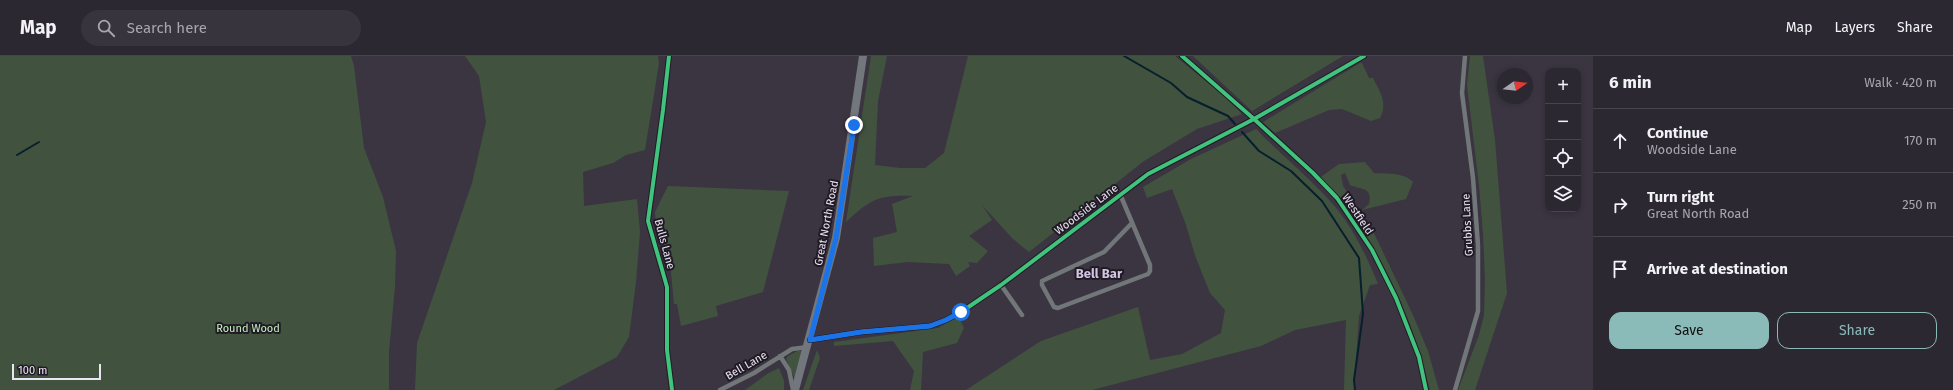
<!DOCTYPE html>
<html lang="en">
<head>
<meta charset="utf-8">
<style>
	:root { --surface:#2c2832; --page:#38343e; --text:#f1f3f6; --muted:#a6a6ac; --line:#48444d; --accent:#8bbbb9 }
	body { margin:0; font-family:"Fira Sans",sans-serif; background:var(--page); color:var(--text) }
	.controls { position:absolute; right:12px; top:12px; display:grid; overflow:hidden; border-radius:8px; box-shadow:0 2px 6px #0003 }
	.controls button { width:36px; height:36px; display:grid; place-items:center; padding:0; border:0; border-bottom:1px solid var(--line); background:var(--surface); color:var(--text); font:20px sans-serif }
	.compass { position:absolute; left:1497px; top:12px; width:36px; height:36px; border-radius:50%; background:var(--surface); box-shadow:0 2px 6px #0003; rotate:76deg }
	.scale { position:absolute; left:12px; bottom:10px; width:89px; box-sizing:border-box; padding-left:4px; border:2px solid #ebe4f3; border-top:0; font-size:11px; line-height:14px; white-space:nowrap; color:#ebe4f3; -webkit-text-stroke:3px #201a25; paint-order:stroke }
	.stop { position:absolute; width:12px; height:12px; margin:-9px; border:3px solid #1a73e8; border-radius:50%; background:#fff }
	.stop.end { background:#1a73e8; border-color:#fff; box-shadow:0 1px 4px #0008 }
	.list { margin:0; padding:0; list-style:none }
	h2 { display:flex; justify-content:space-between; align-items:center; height:52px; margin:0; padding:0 16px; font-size:17px }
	h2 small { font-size:13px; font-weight:400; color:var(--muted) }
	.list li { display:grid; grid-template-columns:26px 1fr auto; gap:12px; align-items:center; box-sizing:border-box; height:64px; padding:0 16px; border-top:1px solid var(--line) }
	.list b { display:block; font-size:15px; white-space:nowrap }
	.list p { margin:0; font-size:13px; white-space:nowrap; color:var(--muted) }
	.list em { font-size:13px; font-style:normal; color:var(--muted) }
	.actions { display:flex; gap:8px; padding:12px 16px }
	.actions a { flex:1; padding:9px 0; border:1px solid var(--accent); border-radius:12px; text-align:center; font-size:14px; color:var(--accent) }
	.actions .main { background:var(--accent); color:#111 }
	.icon { flex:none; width:22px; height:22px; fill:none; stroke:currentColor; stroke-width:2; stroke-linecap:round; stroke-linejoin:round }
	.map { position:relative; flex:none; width:1593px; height:334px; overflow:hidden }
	header { display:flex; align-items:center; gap:24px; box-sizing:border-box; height:56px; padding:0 20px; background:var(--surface); border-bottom:1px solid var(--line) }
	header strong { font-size:19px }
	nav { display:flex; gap:22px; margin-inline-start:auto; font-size:14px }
	.search { width:280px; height:36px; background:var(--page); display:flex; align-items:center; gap:10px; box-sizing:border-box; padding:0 14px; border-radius:22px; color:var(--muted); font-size:15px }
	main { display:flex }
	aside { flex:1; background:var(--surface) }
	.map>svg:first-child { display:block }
	.green { fill:#41533f }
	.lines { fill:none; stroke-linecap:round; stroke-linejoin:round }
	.stream { stroke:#071f2c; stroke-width:2 }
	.street { stroke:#717678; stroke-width:4.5 }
	.primary { stroke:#72767d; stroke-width:8 }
	.cycleway-casing { stroke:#201a25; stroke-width:6 }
	.cycleway { stroke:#40c37c; stroke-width:4 }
	.route { stroke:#1a73e8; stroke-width:5 }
	.labels { text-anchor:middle; stroke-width:4; stroke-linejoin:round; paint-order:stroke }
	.street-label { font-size:11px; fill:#ebe4f3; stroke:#201a25 }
	.park-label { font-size:11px; fill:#c3eebc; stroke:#201a25 }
	.quarter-label { font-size:13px; font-weight:bold; fill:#d3c5e2; stroke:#201a25 }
</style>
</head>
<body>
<header>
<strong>Map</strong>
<div class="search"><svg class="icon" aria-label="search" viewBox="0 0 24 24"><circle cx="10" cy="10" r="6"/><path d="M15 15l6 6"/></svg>Search here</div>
<nav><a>Map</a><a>Layers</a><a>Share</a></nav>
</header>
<main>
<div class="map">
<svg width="1593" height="334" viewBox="0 0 1593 334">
	<rect width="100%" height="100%" fill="#3b3542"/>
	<path class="green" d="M0,0h351l3,10 10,82 19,49 13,54 -1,35 -6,66v38h-389z
		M465,0h193l1,7 -14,87 -19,5 -13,8 -30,9 1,34 53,-7 3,33 -4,50 -7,55 -12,20 -63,33h-139l2,-47 55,-160 14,-61 -7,-46z
		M871,0h16l-9,45 -3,64 25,3h25l19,-15 24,-97h207l49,40 18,18 -45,15 -53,32 -115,91 -16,-13 -31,-34 10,15 -23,16 19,15 -11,12 -9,-1 2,4 -14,10 -7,-12 -42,-2 -33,4 -1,-28 24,-6 -5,-28 21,-8c-35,-1 -42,3 -67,26z
		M1193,0h150l-91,55z
		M1470,0h13l12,84 12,153 -32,97h-17l21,-55 5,-20 1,-36 -2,-45 -4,-49 -12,-100z
		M1360,7h2l7,15h4c7,14 15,25 7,40l-9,3 -29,-12 -13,1 -54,23 -12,-11z
		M1256,73c26,27 57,51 81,80 18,23 30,48 41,75l-8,1 -11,31 -5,74h-10l2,-70 -51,10 -34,16 -169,44h-126l75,-49 97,-34 12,53 32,-6 39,-21 4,-23 -15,-17 -14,-35 -11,-36 -13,-33 -25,9 -4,-11 48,-28z
		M1365,106l9,11c13,1 29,-1 39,9l-7,17 -44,11 7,-6c4,-18 -9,-14 -19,-19l-5,-12 -4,2 2,11 28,41 42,88 15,36 11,39h-9c-19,-81 -58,-161 -117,-220l8,7 18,-13z
		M668,130l121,5 -26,101 -47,14 2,10 -37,10 -4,-22h-3l-3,-32 -15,-46 -1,-14z
		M958,260l6,12 -7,15 -34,9 -2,38h-11l4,-19 -21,-30 -59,5v-4l104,-14z
		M799,294l3,2 -8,25 -8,-18 2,-3z
		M817,294l3,8 -11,32h-6z
		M779,312l5,13v9h-39l22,-16z"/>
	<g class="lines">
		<path class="stream" d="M1124,0l47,27 16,14 41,19 7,8
			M1242,76l17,19 32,20 31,30 37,57 4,56 -9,66 1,10
			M17,99l22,-13"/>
		<path class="street" d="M669,0l-6,54 -15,111 19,66v63l5,40
			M1182,0l72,63 59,54 24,25 35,52 24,48 23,59 7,33
			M1120,138l30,71v6l-2,3 -90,34 -4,-1 -12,-22v-4l62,-29 28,-29
			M1001,229l21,30
			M810,284l51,-8 69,-6 16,-6 15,-8 40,-27 147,-111 106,-55 110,-63
			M780,300l9,14 4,20
			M720,334l34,-17 38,-24 16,-2
			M1455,334l23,-79v-66l-5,-67 -11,-85 3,-37"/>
		<path class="primary" d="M795,334l41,-152 27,-182"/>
		<defs>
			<path id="cycleway" d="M669,0l-6,54 -15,111 19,66v63l5,40
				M1182,0l72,63 59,54 24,25 35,52 24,48 23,59 7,33
				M810,284l51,-8 69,-6 16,-6 15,-8 40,-27 147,-111 106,-55 110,-63"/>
		</defs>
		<use href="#cycleway" class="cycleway-casing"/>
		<use href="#cycleway" class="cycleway"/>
	</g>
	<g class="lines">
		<path class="route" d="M854,69l-18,113 -26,102 51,-8 69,-6 16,-6 15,-8"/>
	</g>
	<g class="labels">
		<g class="street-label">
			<text transform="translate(1086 153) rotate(-37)" y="4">Woodside Lane</text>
			<text transform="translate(1358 158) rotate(56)" y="4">Westfield</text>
			<text transform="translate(826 167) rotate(-79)" y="4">Great North Road</text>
			<text transform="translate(1467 169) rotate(-93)" y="4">Grubbs Lane</text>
			<text transform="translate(665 188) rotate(75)" y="4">Bulls Lane</text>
			<text transform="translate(746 309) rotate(-30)" y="4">Bell Lane</text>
		</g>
		<g class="park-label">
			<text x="248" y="276">Round Wood</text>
		</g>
		<g class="quarter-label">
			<text x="1099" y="222">Bell Bar</text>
		</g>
	</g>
</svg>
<div class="controls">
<button>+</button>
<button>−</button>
<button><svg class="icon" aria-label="locate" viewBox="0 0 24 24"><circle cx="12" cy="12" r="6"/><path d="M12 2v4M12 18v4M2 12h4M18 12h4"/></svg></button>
<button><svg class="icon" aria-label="layers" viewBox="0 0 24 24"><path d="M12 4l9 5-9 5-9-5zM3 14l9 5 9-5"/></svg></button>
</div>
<svg class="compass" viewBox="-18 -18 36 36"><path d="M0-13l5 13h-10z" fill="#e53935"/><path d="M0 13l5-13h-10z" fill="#a6a6ac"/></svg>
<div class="scale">100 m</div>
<div class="stop" style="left:961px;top:256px"></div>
<div class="stop end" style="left:854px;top:69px"></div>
</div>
<aside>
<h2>6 min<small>Walk · 420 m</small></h2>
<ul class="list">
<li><svg class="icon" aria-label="ahead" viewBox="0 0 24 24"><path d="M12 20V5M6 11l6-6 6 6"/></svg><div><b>Continue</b><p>Woodside Lane</p></div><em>170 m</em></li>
<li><svg class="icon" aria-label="right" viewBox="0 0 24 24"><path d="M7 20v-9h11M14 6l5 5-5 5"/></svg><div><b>Turn right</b><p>Great North Road</p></div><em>250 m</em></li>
<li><svg class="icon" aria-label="arrive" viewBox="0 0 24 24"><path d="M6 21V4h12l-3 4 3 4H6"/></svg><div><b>Arrive at destination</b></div></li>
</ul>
<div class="actions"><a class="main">Save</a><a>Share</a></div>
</aside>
</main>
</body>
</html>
